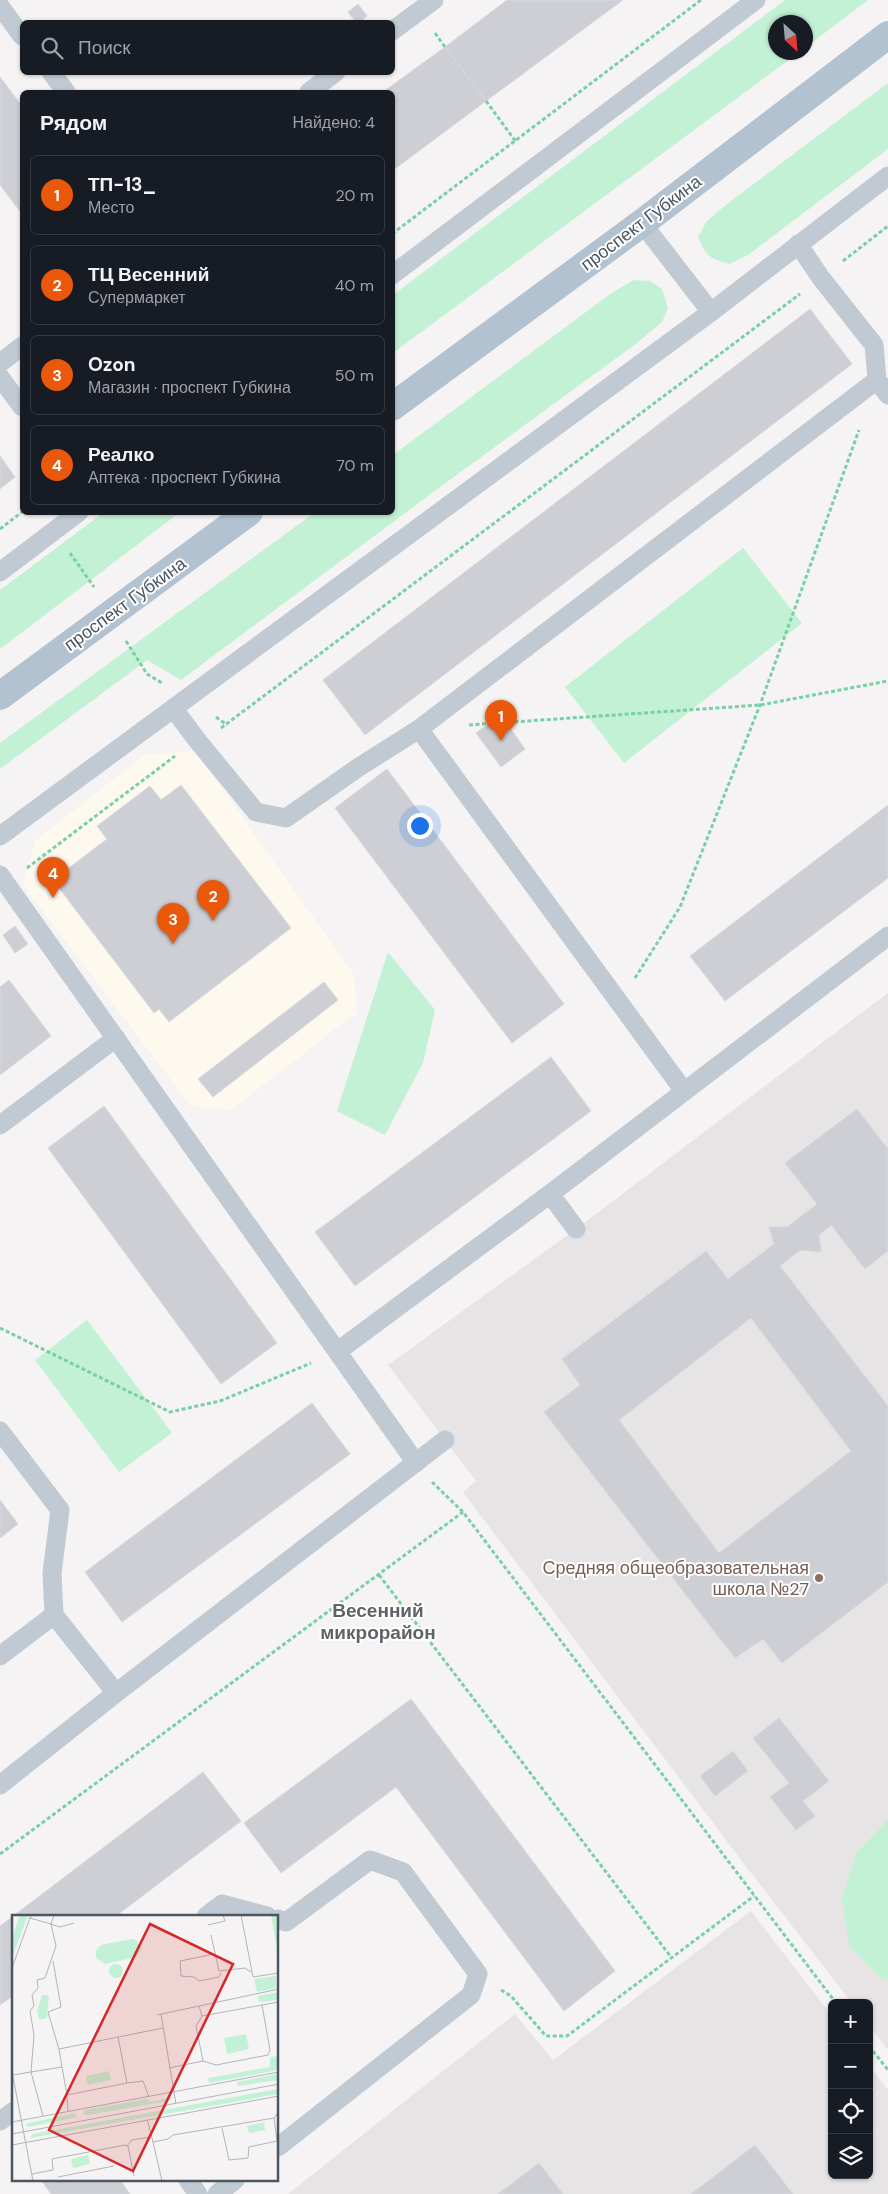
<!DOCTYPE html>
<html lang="ru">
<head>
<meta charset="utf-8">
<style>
	:root { --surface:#171b24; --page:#242831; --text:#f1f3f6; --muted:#9ea1a6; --line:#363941; --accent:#ea580c }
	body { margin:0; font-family:"DM Sans",sans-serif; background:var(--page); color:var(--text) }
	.controls { position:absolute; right:15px; bottom:15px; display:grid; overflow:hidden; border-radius:8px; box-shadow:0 1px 4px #0004 }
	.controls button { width:45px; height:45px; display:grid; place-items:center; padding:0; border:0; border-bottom:1px solid var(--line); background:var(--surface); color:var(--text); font:25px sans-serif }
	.compass { position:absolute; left:768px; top:15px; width:45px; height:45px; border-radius:50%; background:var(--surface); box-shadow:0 1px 4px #0004; rotate:154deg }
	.you { position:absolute; left:419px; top:825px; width:18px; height:18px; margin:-12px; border:4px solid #fff; border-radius:50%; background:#1a73e8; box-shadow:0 0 0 8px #1a73e833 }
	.badge { display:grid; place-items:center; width:32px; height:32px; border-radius:50%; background:var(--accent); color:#fff; font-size:16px; font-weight:700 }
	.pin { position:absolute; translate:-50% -41px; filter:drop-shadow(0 1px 2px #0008) }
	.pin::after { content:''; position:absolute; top:26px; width:18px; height:15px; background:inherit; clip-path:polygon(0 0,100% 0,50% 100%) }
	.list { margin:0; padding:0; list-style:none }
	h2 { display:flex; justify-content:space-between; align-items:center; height:65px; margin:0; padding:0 20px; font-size:21px }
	h2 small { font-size:16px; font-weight:400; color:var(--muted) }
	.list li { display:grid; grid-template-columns:32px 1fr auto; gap:15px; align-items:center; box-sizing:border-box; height:80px; margin:0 10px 10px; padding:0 10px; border:1px solid var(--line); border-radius:8px }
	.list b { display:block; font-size:19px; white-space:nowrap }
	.list p { margin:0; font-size:16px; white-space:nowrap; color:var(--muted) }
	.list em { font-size:16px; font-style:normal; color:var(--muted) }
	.icon { flex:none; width:28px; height:28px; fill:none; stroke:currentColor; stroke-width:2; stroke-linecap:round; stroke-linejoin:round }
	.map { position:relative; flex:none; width:888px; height:2194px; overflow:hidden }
	.search { position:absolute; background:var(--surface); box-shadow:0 1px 4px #0004; left:20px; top:20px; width:375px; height:55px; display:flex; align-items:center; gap:12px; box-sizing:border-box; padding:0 18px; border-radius:8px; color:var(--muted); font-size:19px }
	.panel { position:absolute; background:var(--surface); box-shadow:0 1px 4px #0004; left:20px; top:90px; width:375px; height:425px; border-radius:8px }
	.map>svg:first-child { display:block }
	.commercial { fill:#fdf9ef }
	.education { fill:#e6e4e5 }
	.green { fill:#c3f1d5 }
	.building { fill:#cdcfd5; stroke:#d7d9de; fill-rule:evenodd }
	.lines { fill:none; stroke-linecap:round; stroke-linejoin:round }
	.path { stroke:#7ad0a6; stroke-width:3; stroke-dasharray:4 2.5; stroke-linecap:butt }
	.service { stroke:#c1cad2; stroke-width:19 }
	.primary { stroke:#b3c2d1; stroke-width:28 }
	.education-dot { fill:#8d6e63; stroke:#fff; stroke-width:2 }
	.labels { text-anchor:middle; stroke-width:4; stroke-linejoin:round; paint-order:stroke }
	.street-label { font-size:18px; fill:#4a5661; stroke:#fff }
	.education-label { font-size:18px; fill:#785e54; stroke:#fff; text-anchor:end }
	.neighbourhood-label { font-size:19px; font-weight:bold; fill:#5f6368; stroke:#fff }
	.inset-road { fill:none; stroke:#b1b4b9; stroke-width:1 }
	.view { fill:#d62828; fill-opacity:0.15; stroke:#d62828; stroke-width:2.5 }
	.inset-edge { fill:none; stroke:#4a5661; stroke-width:2.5 }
</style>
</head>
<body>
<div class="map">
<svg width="888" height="2194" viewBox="0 0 888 2194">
	<rect width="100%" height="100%" fill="#f5f3f3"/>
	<path class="commercial" d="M195,751l160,225 1,37 -125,97 -40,-4 -168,-221 13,-45 109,-85z"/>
	<path class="education" d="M888,993v1057l-19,-25v-22h-17l-104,-134 -285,-377 13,-11 -88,-116 188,-136z
		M751,1911l81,105v159h37v-110l19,25v104h-600l227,-180 38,46z"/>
	<path class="green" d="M785,0h83l-62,47v-25h-30v30l22,1 -405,300v-58z
		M888,83v66l-140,106 -18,9c-20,-5 -24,-8 -32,-27l9,-16 20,-17z
		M634,280l16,1 12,8 6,19 -6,14 -25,21 -201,147 -255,190 -34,-20 -147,109v-26l314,-230 78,-1 1,-57 220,-163z
		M103,513h76l-179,136v-59z
		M743,548l59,75 -178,140 -59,-76z
		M388,952l47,58 -12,53 -38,72 -48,-24z
		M87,1320l85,113 -53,39 -84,-112z
		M888,1820v161l-6,-2 -33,-34 -7,-47 14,-45z"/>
	<path class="building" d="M507,0h116l-137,101 -41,-54z
		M358,4l9,12 -7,6h-4l-8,-10z
		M445,47l41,54 -94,70v-79h-9z
		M0,77l22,29v108l-22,-29z
		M810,309l42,55 -487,371 -42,-55z
		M0,456l15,21 -15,12z
		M501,715l24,34 -24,18 -25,-34z
		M387,769l177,235 -52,39 -177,-235z
		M181,785l110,143 -122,94 -10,-13 -5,4 -101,-133 54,-41 -10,-13 53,-40 11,14z
		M888,805v73l-163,123 -35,-45z
		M15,926l13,18 -13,9 -12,-18z
		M9,980l42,56 -51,39v-88z
		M324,982l14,18 -125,97 -15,-18z
		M551,1057l40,54 -236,175 -40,-54z
		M104,1106l173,237 -56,41 -173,-236z
		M857,1109l31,40v102l-23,18 -34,-44 -12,10 2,17 -21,-2 -20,16 108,140v176l-106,81 -19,-24 -28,19 -191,-246 36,-27 -18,-26 144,-108 22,28 46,-35 -5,-17h18l30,-23 -32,-41zM751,1318l100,133 -132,102 -100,-133z
		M312,1403l38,51 -228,168 -37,-50z
		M0,1500l18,24 -18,14z
		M411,1699l204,272 -51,40 -168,-224 -115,86 -37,-50z
		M779,1718l50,63 -26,20 12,15 -19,14 -26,-33 19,-14 -36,-45z
		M733,1751l15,20 -33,25 -15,-20z
		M203,1772l38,49 -125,95h-102v79l-14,10v-79z
		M755,2145l38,49h-102z
		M539,2163l24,31h-65z
		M41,2180h79l10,14h-79z"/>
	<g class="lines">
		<path class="path" d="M435,33l10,14
			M486,101l30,41
			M392,234l309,-234
			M843,261l45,-35
			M0,529l22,-17
			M70,553l24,34
			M126,641l21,33 15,9
			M216,717l11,8
			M469,725l291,-20 128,-24
			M221,728l579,-434
			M27,868l148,-112
			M635,978l45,-71 80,-202 99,-275
			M0,1328l170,84 50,-11 91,-38
			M432,1482l31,30 373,491
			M379,1575l292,382
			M0,1854l463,-342
			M501,1990l10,6 35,40h21l187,-140
			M869,2046l19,24"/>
		<path class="service" d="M0,6l22,30
			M392,31l42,-31
			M51,72l15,20
			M309,92l27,-20
			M642,223l69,89
			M392,275l364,-275
			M0,363l22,-17
			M0,377l22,30
			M877,380l11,15
			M0,572l79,-60
			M173,708l24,32 59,72 30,6 73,-51 60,-38 458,-349 -3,-35 -53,-67 -23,-34
			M419,729l265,362
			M0,836l711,-524 177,-136
			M0,875l416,588
			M0,1125l116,-87
			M550,1194l26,35
			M338,1351l212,-157 338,-258
			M0,1431l60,79 -8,63 2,42 62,78
			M0,1656l54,-41
			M0,1785l116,-92 329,-253
			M206,1916l16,-12 45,12
			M278,1919l8,3 84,-62 33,12 75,102 -7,21 -193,152
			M0,2121l14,-10
			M188,2180l10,14
			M217,2194l18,-14"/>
		<path class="primary" d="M392,407l250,-184 246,-188
			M0,696l249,-184"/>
	</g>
	<circle class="education-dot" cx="819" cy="1578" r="5"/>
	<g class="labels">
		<g class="street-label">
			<text transform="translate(641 223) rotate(-37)" y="6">проспект Губкина</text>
			<text transform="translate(125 604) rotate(-36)" y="6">проспект Губкина</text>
		</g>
		<g class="education-label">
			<text x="809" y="1574">Средняя общеобразовательная<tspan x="809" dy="21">школа №27</tspan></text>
		</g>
		<g class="neighbourhood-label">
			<text x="378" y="1617">Весенний<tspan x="378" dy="22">микрорайон</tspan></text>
		</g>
	</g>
	<g transform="translate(12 1915)">
		<rect width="266" height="266" fill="#f5f3f3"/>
		<path d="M8,0h8l-16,43v-20zM259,0h7v40l-3,-17zM120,24l5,2 5,8 -5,8 -32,7 -9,-6v-7l5,-6zM97 56a7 7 0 1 1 14 0a7 7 0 1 1-14 0ZM264,61v12l-19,4 -3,-13zM266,77v8l-19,2 -1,-6zM30,80h7l-2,23 -8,2 -2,-9zM234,119l3,15 -22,5 -3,-16zM266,140v15l-69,13 -1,-5 62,-11v-9zM97,156l2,9 -23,5 -2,-9zM266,159v6l-40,6 -1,-4zM266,174v5l-248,44 3,-4zM158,180l2,4 -4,2 -80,14 -5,-1 2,-4 62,-11 2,3 21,-4zM62,198l4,4 -49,10 -4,-3zM252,207l1,8 -16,3 -2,-7zM76,240l2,9 -17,4 -2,-9z" fill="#c3f1d5"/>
		<path class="inset-road" d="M42,0l-3,9 9,3 14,-4M229,0l12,62 26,-4M18,3l21,6 5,22 -11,32 -8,2 1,8 -6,7 2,11 -4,5 4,24 -3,37 31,-5 -3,-18 104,-21M196,10l17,-4 -2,-6M199,20l8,36 26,-3 6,4M202,39l-34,7 1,15 13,1 5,4 20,-4 2,-4M41,46l8,46 -13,5 11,37M0,53l19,-53M250,90l17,-3M149,99l15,90M145,100l122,-26M190,101l60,-11 8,45 -2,5 -52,10 -13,-4M106,122l9,46M50,152l5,28M157,153l34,-7 -7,-35 6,-10 -3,-10M0,157l21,109M1,160l18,-3 12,44M56,196l-1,-16 60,-12 16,-2 6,16M135,204l6,23 15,-3 5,-4 101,-17M0,207l267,-50M210,213l7,32 19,-2 1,-11 28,-6 -3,-23 5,-7M0,219l267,-50M141,227l9,39M0,230l267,-49M115,231l5,-6 18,-3M20,259l21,-4 -1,-11 73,-14 3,1 6,30M46,262l56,-11"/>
		<path class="view" d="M138,9l83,40 -100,207 -84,-41z"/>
		<rect width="266" height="266" class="inset-edge"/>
	</g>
</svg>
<div class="controls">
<button>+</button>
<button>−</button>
<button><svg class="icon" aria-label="locate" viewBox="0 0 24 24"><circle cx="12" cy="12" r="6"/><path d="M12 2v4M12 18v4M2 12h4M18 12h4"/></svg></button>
<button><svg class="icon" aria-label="layers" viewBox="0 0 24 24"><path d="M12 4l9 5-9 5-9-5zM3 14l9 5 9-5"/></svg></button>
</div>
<svg class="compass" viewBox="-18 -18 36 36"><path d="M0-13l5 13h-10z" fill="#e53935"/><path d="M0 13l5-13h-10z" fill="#9ea1a6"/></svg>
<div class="you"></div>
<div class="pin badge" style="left:501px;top:741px">1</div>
<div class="pin badge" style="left:213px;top:921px">2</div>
<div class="pin badge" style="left:173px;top:944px">3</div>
<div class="pin badge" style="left:53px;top:898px">4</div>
<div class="search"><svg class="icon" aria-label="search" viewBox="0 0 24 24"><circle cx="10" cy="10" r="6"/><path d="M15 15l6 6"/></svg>Поиск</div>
<section class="panel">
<h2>Рядом<small>Найдено: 4</small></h2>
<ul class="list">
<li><span class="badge">1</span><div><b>ТП-13_</b><p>Место</p></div><em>20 m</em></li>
<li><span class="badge">2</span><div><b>ТЦ Весенний</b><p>Супермаркет</p></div><em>40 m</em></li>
<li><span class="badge">3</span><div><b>Ozon</b><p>Магазин · проспект Губкина</p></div><em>50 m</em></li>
<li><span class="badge">4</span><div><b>Реалко</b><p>Аптека · проспект Губкина</p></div><em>70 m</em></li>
</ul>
</section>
</div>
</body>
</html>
